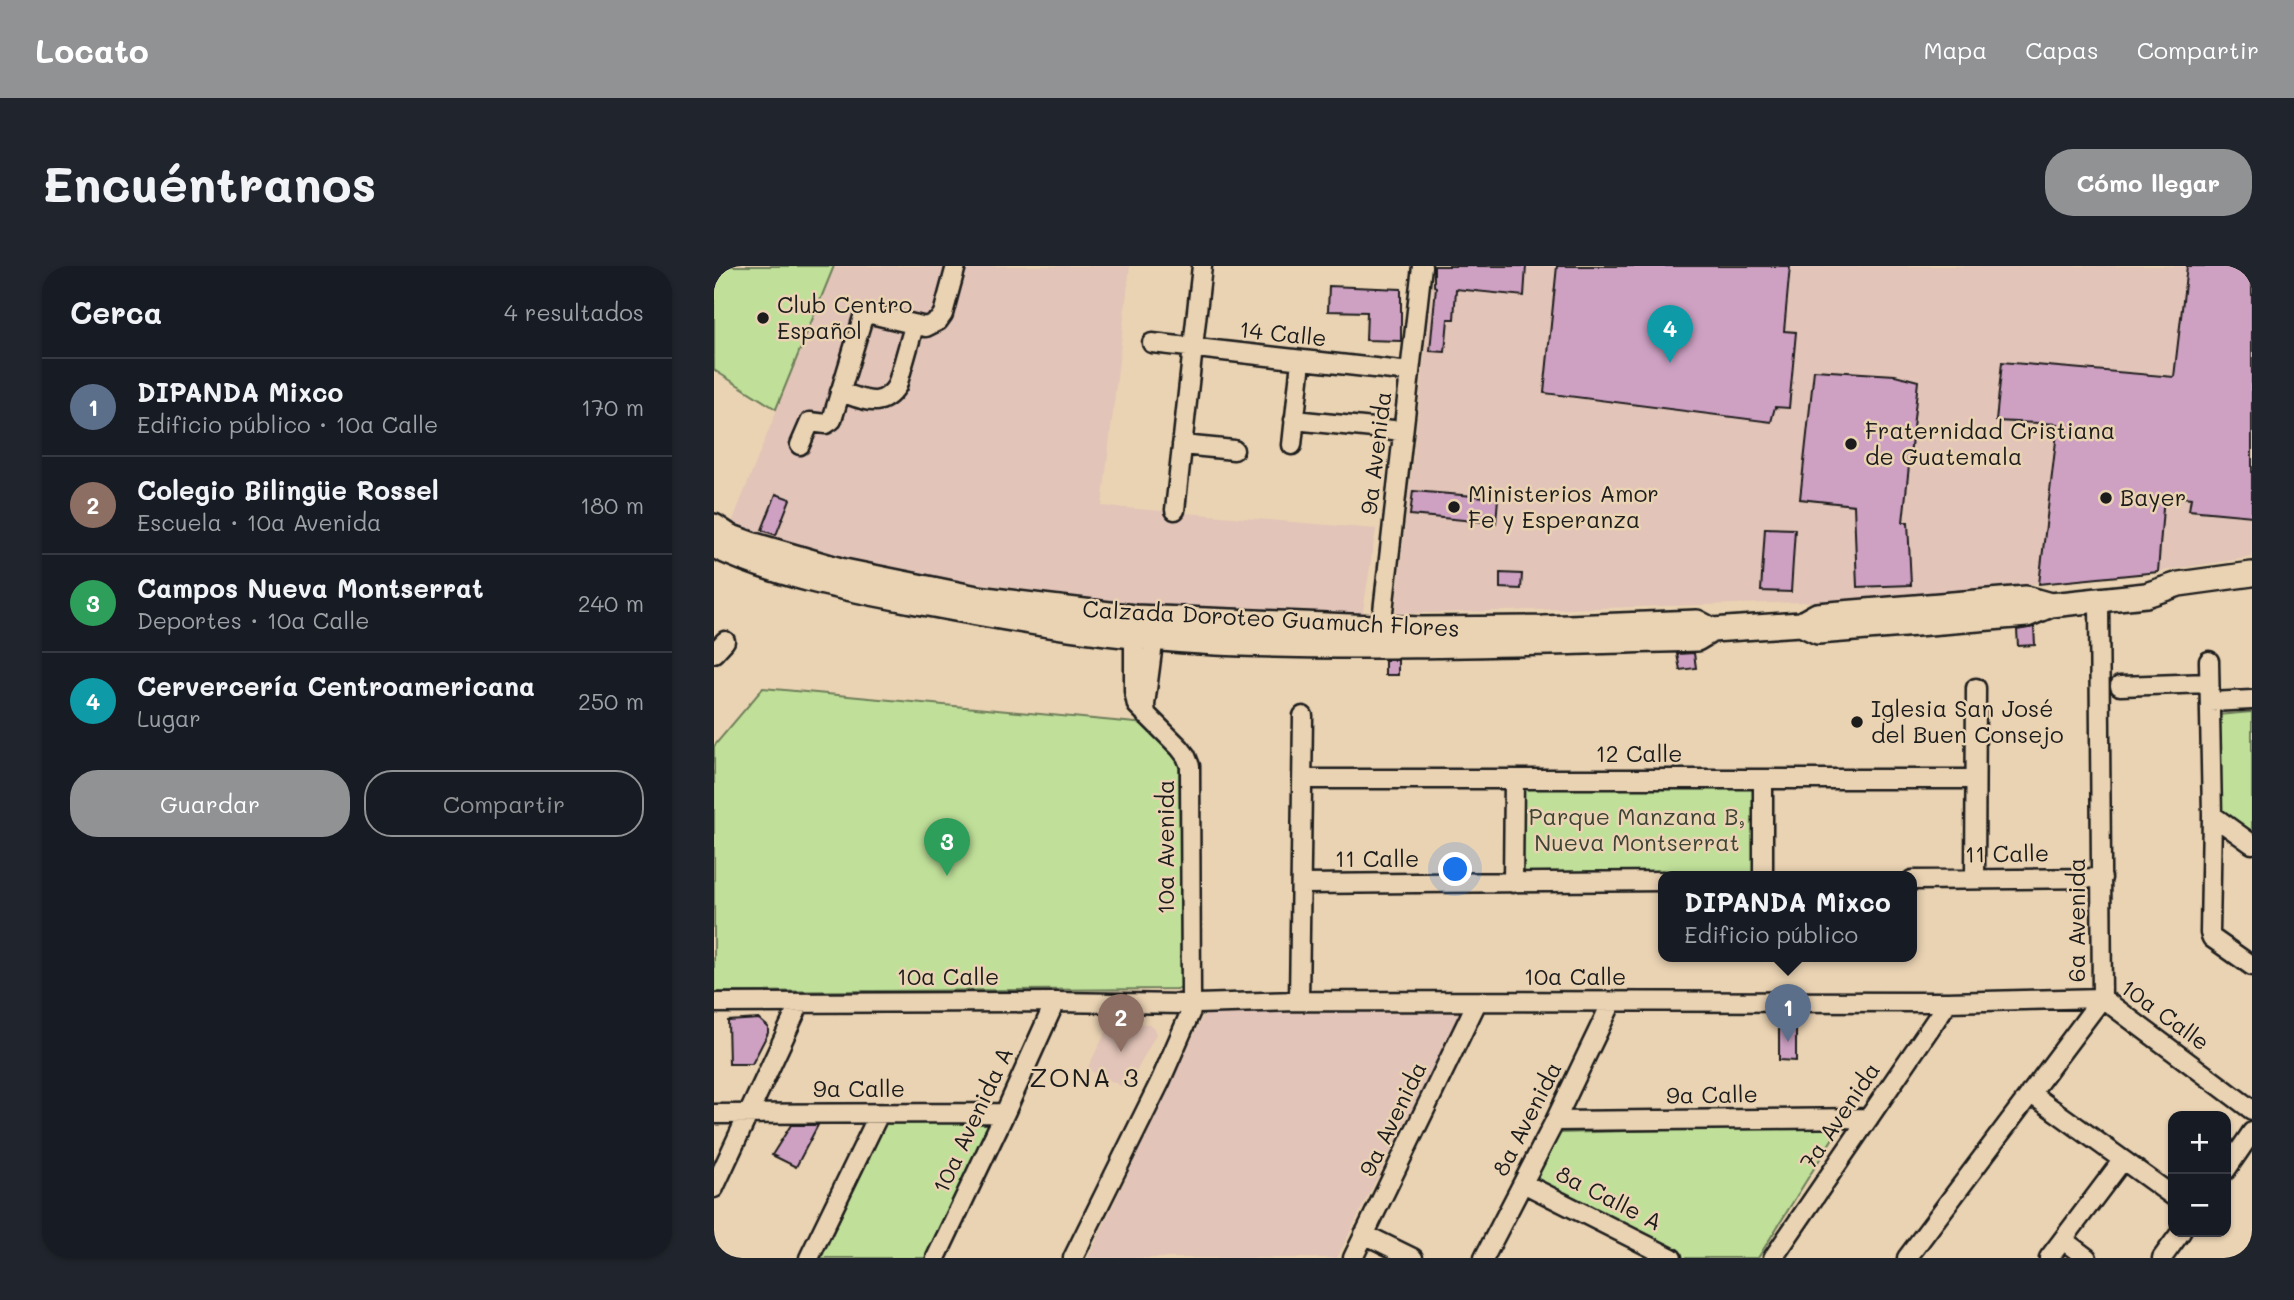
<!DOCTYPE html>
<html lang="es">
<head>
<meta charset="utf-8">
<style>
	:root { --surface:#171b24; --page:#20242c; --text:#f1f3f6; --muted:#9ea1a6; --line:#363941; --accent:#919294 }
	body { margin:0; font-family:Mali,sans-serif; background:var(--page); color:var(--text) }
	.controls { position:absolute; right:21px; bottom:21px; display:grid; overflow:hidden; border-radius:14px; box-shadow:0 2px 5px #0004 }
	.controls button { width:63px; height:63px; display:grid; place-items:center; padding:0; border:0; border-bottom:2px solid var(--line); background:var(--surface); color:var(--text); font:35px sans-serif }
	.you { position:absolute; left:742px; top:604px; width:24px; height:24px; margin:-18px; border:5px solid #fff; border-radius:50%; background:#1a73e8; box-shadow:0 0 0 10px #1a73e833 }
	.badge { display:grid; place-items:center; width:46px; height:46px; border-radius:50%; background:var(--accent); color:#fff; font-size:23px; font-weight:700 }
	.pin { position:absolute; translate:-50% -58px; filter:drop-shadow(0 2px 4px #0008) }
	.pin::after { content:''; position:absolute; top:37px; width:24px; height:21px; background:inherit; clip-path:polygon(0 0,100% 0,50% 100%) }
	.popup { position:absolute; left:944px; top:605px; width:259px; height:91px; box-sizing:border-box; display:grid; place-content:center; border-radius:14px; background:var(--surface); filter:drop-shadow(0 2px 5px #0005); font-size:23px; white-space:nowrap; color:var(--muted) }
	.popup b { font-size:26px; color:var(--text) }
	.popup::after { content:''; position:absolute; left:50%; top:100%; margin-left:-14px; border:14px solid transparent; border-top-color:var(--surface) }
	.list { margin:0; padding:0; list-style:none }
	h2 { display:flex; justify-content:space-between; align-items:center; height:91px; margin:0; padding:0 28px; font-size:30px }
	h2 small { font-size:23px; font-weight:400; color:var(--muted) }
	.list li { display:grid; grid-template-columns:46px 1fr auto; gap:21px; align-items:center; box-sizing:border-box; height:98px; padding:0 28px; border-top:2px solid var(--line) }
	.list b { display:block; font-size:26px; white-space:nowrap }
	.list p { margin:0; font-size:23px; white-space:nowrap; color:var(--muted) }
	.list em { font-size:23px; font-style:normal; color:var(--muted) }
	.actions { display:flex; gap:14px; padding:21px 28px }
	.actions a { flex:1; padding:16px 0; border:2px solid var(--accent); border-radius:28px; text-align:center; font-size:24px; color:var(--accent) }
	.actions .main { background:var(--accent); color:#fff }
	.map { position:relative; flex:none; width:1538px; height:992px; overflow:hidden; border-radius:28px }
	header { display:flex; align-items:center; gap:42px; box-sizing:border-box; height:98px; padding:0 35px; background:var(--accent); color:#fff }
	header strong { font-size:33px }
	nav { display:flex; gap:38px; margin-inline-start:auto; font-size:24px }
	.intro { display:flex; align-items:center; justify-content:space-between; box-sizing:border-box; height:168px; padding:0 42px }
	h1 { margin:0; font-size:49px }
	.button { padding:18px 32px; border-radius:28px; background:var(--accent); color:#fff; font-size:24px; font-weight:700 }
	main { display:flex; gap:42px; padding:0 42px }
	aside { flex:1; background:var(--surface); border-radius:28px; box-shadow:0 2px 5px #0004 }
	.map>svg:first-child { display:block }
	.built { fill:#e2c4b8 }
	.green { fill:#c0e099; stroke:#6e7e5a; stroke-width:2 }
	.building { fill:#cea1c3; stroke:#1c1c1c; stroke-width:2 }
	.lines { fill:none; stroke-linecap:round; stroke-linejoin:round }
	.minor-casing { stroke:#1c1c1c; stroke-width:23 }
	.major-casing { stroke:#1c1c1c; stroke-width:28 }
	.minor { stroke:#ead3b3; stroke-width:18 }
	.major { stroke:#ead3b3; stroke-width:23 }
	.poi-dot { fill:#1c1c1c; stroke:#ead3b3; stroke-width:2.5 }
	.labels { text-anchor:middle; stroke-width:5; stroke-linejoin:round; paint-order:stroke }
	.poi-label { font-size:23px; fill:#1c1c1c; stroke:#ead3b3; text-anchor:start }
	.street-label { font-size:23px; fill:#1c1c1c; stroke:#ead3b3 }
	.park-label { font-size:23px; fill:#3d4335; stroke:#ead3b3 }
	.quarter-label { font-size:26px; letter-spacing:2px; fill:#1c1c1c; stroke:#ead3b3 }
</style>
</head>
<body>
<header>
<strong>Locato</strong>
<nav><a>Mapa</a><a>Capas</a><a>Compartir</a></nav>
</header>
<div class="intro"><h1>Encuéntranos</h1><a class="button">Cómo llegar</a></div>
<main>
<aside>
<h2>Cerca<small>4 resultados</small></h2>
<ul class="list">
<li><span class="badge" style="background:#5c6f8a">1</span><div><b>DIPANDA Mixco</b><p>Edificio público · 10a Calle</p></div><em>170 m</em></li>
<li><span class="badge" style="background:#8d6e63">2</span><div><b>Colegio Bilingüe Rossel</b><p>Escuela · 10a Avenida</p></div><em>180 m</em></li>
<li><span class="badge" style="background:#2e9e5b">3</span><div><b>Campos Nueva Montserrat</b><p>Deportes · 10a Calle</p></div><em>240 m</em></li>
<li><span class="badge" style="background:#0f9aa8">4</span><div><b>Cervercería Centroamericana</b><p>Lugar</p></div><em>250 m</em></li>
</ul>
<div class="actions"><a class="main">Guardar</a><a>Compartir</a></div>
</aside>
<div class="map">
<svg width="1538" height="992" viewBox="0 0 1538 992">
	<rect width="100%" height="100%" fill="#ead3b3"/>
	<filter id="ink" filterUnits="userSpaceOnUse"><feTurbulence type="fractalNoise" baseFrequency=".0143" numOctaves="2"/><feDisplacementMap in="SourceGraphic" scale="14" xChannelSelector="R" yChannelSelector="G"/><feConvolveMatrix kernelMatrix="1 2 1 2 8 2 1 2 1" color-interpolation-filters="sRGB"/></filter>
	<g filter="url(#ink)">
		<path class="built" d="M120,0h296l-28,240 274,23 -14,88 -164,-5 -310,-40 -140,-38 -17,-9z
			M721,0h817v291l-90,14 -293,29 -474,14z
			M492,743l254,3 -123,246h-249z
			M397,756l38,2 4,3 3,7 -29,55 -40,-20z"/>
		<path class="green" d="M0,0h120l-58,143 -62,-39z
			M49,422l383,36 33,39 2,226 -467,3v-246z
			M1538,446v124l-32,-22 -3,-99z
			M803,517l241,1v92l-241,2z
			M172,857h106l-66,135h-105z
			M1127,859l-83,133h-75l-154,-74 31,-51z"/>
		<path class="building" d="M720,0h92l-2,30 -68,-7 -2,30h-6l-3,33 -15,-1 6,-64 -2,-1z
			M843,0h233l-6,65 12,1 -7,76 -14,-1 -4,15 -227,-29z
			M1473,0h65v250l-63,-6 2,-12 -27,-3 -6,77 -119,12 19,-160 -62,-3 6,-59 172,15z
			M615,20l72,3v52l-35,-1 1,-28 -39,-1z
			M1100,104l81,5 23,6 -15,141h5l3,63 -54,2 -3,-82 -54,-6z
			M699,225l85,7 -2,25 -86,-8z
			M62,228l14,5 -14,36 -14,-5z
			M1051,262l30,1 -4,63 -30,-1z
			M786,307l22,1 -1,15 -21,-1z
			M1320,361l1,18 -17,1 -1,-16z
			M980,387l2,15 -16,2 -3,-16z
			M671,394h13v15h-13z
			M45,753l9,8v6l-16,31h-23l-1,-43z
			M1065,758h17v37l-17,-1z
			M77,859h27l-22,42 -24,-12z"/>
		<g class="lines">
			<defs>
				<path id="minor" d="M438,77l258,29
					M126,126c24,7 40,19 57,-6l17,-60
					M580,154l109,11
					M86,179l10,-23 16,2 6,-4 31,-103 8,-3 55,13 12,-6 5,-7 13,-48
					M468,179l52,5
					M578,179l9,-84
					M461,244l27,-244
					M420,358v67l3,14 43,43 6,8 4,10 1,231
					M666,372l42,-372
					M0,387l11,-12
					M1495,395l3,154 -2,118 2,5 40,28
					M1406,420l89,-3
					M1496,436l42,-2
					M432,449l-1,-10 10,-77
					M588,513h673
					M1498,549l40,29
					M1049,610v-97
					M1261,613l1,-191
					M1198,614l190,-2
					M799,617l1,-104
					M587,618l363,-3
					M585,735l4,-285
					M0,737l341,-1 128,2
					M483,738l102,-3 649,1 154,-4 150,112
					M1316,827l143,103
					M0,848l291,-1
					M841,855l314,-3
					M1512,904l26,-38
					M809,917l149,75
					M0,922l86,-185
					M650,968l49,24
					M1349,974l24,18
					M95,992l70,-144
					M222,992l69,-145 50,-111
					M359,992l87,-176 31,-71
					M639,992l124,-256
					M770,992l71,-137 57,-119
					M1059,992l175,-256
					M1193,992l195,-260 -3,-398
					M1335,992l73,-97
					M1448,992l19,-26"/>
				<path id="major" d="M0,260l15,10 22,8 93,27 133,27 158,19 286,12 122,-1 154,-6 15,8
					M0,280c67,32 141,44 214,58 95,18 191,34 288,39 160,7 321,0 481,-4l15,-9 89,-6 16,-9 209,-17 25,7
					M1087,358l17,8 209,-17 24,-10 95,-10 33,-11 73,-10"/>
			</defs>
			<use href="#minor" class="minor-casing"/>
			<use href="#major" class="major-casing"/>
			<use href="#minor" class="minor"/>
			<use href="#major" class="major"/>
		</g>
	</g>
	<g class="poi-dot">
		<circle cx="49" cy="52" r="7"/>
		<circle cx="1137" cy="178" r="7"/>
		<circle cx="1392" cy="232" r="7"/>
		<circle cx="740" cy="241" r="7"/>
		<circle cx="1143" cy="456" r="7"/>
	</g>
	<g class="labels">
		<g class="poi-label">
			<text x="63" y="47">Club Centro<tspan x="63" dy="26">Español</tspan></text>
			<text x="1151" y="173">Fraternidad Cristiana<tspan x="1151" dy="26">de Guatemala</tspan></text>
			<text x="754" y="236">Ministerios Amor<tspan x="754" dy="26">Fe y Esperanza</tspan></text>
			<text x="1406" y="240">Bayer</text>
			<text x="1157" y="451">Iglesia San José<tspan x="1157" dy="26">del Buen Consejo</tspan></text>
		</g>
		<g class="street-label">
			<text transform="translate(569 68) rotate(6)" y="8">14 Calle</text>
			<text transform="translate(662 187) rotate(-83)" y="8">9a Avenida</text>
			<text transform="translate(557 353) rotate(3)" y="8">Calzada Doroteo Guamuch Flores</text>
			<text x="925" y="496">12 Calle</text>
			<text transform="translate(452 581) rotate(-90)" y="8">10a Avenida</text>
			<text transform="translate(1293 588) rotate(-1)" y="8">11 Calle</text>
			<text x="663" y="601">11 Calle</text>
			<text transform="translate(1363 654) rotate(-90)" y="8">6a Avenida</text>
			<text x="234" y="719">10a Calle</text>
			<text x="861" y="719">10a Calle</text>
			<text transform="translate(1451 749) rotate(36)" y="8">10a Calle</text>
			<text x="145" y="831">9a Calle</text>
			<text transform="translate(998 829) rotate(-1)" y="8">9a Calle</text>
			<text transform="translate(1126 850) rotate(-56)" y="8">7a Avenida</text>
			<text transform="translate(679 853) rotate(-64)" y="8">9a Avenida</text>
			<text transform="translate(813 853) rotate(-63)" y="8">8a Avenida</text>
			<text transform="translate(259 854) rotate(-65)" y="8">10a Avenida A</text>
			<text transform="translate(895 932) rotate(27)" y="8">8a Calle A</text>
		</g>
		<g class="park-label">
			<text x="923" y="559">Parque Manzana B,<tspan x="923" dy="26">Nueva Montserrat</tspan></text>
		</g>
		<g class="quarter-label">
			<text x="371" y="821">ZONA 3</text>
		</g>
	</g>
</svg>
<div class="controls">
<button>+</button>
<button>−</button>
</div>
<div class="you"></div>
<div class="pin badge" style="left:1074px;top:776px;background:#5c6f8a">1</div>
<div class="popup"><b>DIPANDA Mixco</b>Edificio público</div>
<div class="pin badge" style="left:407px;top:786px;background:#8d6e63">2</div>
<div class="pin badge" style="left:233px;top:610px;background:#2e9e5b">3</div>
<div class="pin badge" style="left:956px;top:97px;background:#0f9aa8">4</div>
</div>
</main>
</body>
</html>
